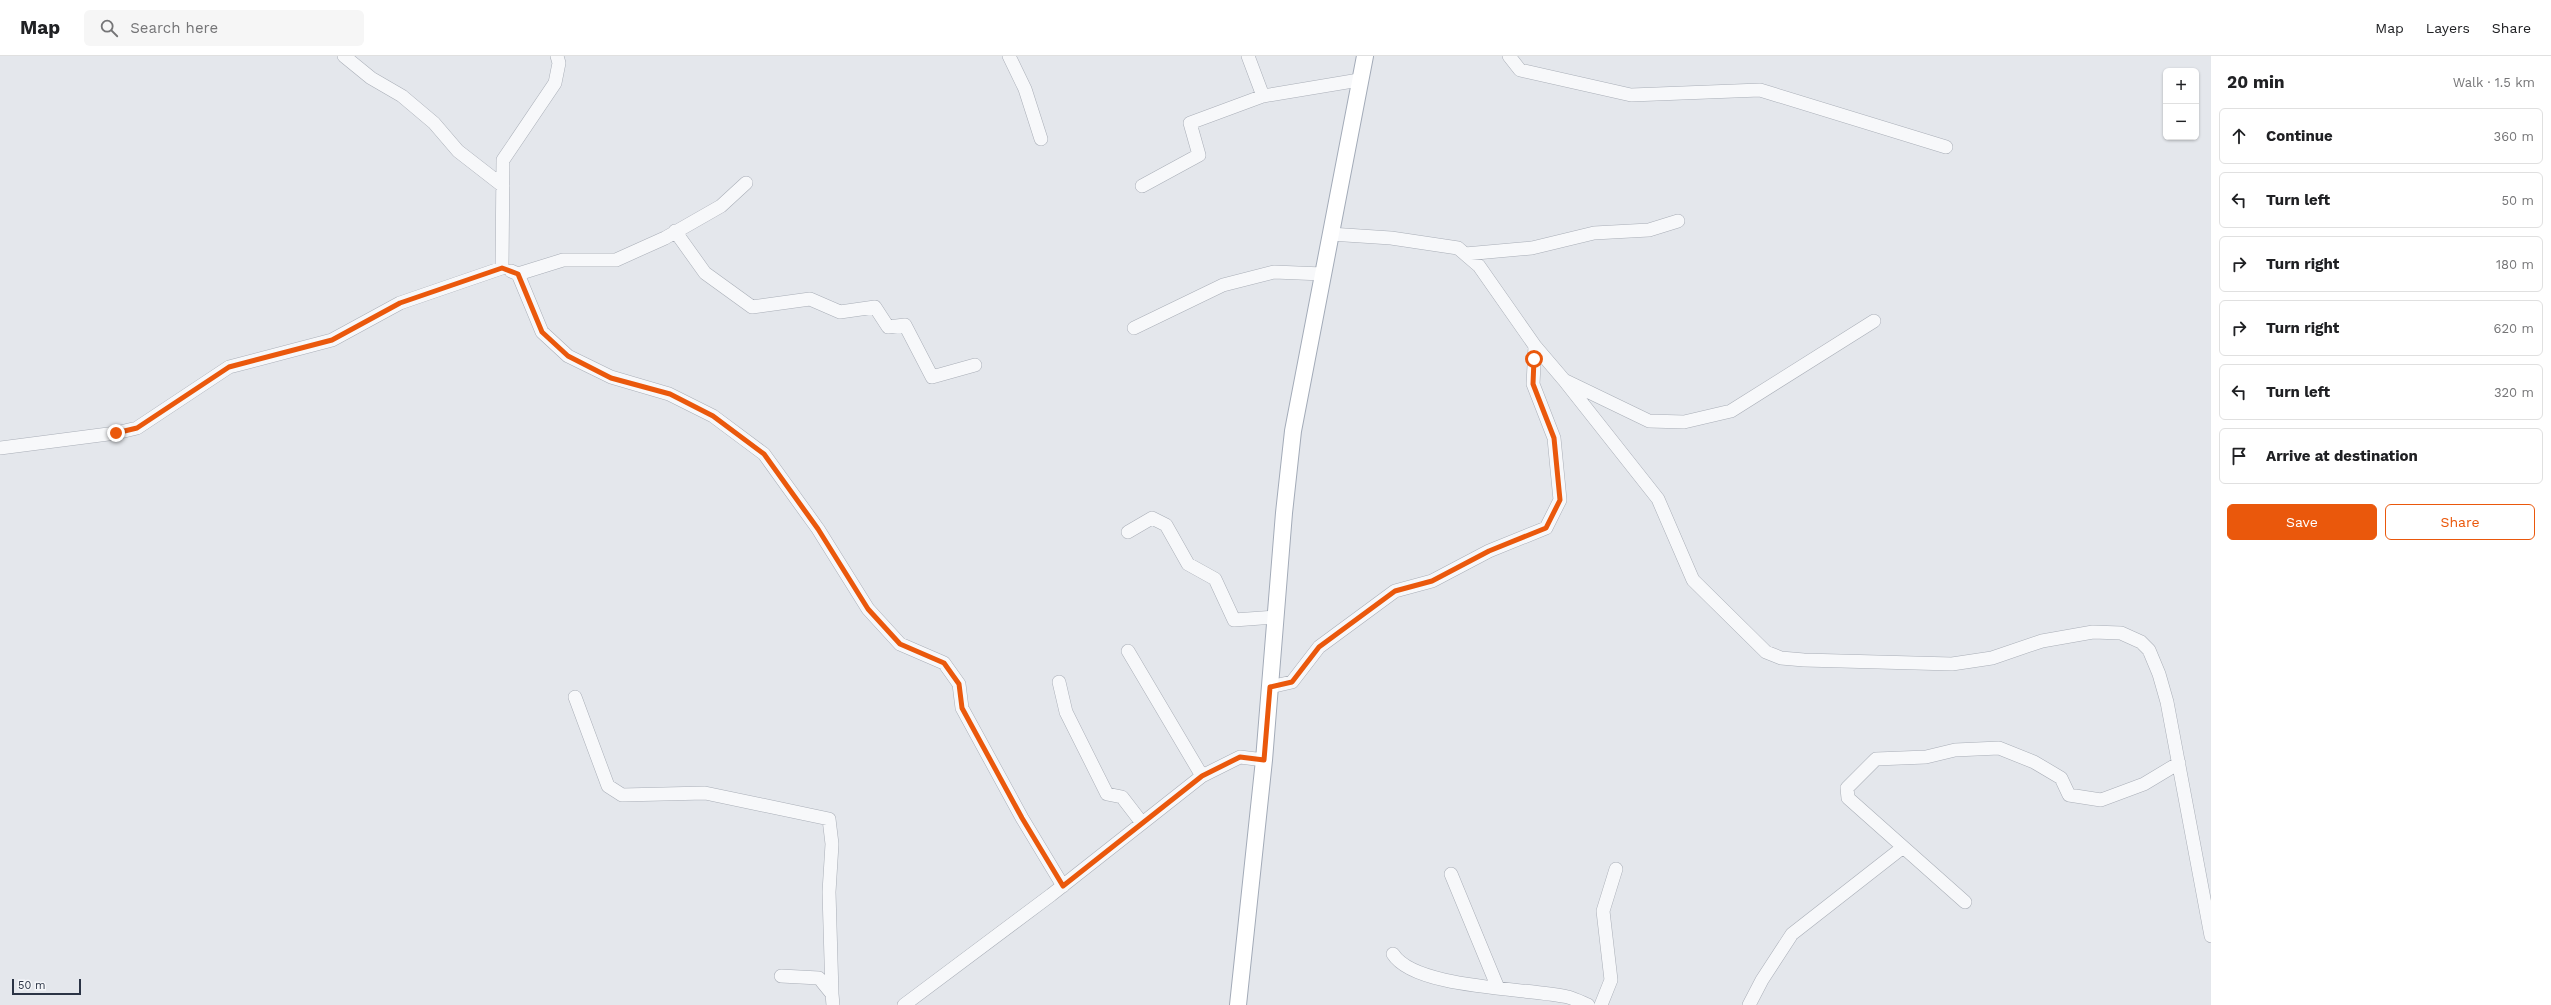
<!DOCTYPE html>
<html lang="en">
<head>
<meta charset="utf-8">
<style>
	:root { --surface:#fff; --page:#f6f6f6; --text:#202124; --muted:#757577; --line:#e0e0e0; --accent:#ea580c }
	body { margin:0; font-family:"Work Sans",sans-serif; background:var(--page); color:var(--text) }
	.controls { position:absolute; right:12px; top:12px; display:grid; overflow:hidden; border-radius:6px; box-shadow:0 1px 3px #0004 }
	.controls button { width:36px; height:36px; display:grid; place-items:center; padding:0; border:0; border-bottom:1px solid var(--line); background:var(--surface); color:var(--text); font:20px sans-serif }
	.scale { position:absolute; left:12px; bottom:10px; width:69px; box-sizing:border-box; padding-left:4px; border:2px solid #2b3445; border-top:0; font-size:11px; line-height:14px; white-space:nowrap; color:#2b3445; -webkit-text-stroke:3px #f4f6f9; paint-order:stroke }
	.stop { position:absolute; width:12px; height:12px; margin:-9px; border:3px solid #ea580c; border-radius:50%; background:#fff }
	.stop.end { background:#ea580c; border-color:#fff; box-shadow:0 1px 4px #0008 }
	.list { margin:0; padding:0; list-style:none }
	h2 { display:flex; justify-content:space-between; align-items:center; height:52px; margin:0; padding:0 16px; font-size:17px }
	h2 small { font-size:13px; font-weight:400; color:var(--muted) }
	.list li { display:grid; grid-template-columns:26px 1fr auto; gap:12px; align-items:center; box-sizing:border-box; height:56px; margin:0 8px 8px; padding:0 8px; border:1px solid var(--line); border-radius:6px }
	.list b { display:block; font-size:15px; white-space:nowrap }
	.list em { font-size:13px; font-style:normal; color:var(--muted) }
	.actions { display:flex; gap:8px; padding:12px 16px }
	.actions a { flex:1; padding:9px 0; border:1px solid var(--accent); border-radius:6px; text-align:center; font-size:14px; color:var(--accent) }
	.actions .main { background:var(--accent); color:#fff }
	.icon { flex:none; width:22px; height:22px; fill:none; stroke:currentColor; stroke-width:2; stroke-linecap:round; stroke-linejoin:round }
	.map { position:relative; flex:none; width:2211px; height:949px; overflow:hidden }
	header { display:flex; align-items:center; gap:24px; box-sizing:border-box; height:56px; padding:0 20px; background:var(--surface); border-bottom:1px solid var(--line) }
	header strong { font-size:19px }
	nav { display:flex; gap:22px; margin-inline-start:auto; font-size:14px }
	.search { width:280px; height:36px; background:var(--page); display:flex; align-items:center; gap:10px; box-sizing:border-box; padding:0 14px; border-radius:6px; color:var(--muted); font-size:15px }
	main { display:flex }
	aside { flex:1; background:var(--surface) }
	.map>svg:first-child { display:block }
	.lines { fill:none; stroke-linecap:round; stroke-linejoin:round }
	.minor-casing { stroke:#a9aeb7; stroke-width:14 }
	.major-casing { stroke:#a3abb8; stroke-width:18 }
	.minor { stroke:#f7f8fa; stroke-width:13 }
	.major { stroke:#fff; stroke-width:16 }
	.route { stroke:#ea580c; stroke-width:5 }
</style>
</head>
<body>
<header>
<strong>Map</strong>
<div class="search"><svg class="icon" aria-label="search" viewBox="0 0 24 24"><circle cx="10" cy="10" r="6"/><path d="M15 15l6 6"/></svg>Search here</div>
<nav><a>Map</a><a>Layers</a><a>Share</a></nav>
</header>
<main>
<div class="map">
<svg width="2211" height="949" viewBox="0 0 2211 949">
	<rect width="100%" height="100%" fill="#e4e7ec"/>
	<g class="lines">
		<defs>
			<path id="minor" d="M344,0l27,22 31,18 32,27 24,28 45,35
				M1009,0l16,33 16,50
				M1248,0l15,40 96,-16
				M1509,0l11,14 111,25 129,-5 186,57
				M1142,130l57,-31 -9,-32 73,-27
				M675,175l30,42 47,34 58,-8 30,13 35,-5 13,20 17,-2 27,52 43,-12
				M1465,198l67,-6 62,-15 55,-3 29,-9
				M511,215l7,3 45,-14h53l49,-22 56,-32 25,-23
				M518,218l24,58 26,24 43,21 58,17 44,22 51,38 54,75 50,80 32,35 44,19 15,21 3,24 60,110 41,68
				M1134,272l89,-43 51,-13 49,2
				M1535,290l29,34 85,41 35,1 47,-11 143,-90
				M1564,324l94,119 35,81 73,72 15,6 23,2 148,4 40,-6 50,-17 51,-9 28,1 20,9 8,8 10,24 8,28 44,234
				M0,392l116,-15 21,-5 92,-61 103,-27 68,-37 102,-35 1,-108 52,-77 4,-20 -2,-7
				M1128,476l24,-14 14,7 22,39 27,15 19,41 41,-3
				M1128,595l74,125
				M1059,626l7,30 41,82 15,3 20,26
				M1270,631l22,-5 27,-35 76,-56 37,-10 57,-30 57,-23 14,-28 -6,-62 -21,-54 2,-38 -56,-80 -21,-18 -67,-10 -61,-4
				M575,641l33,89 14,9 83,-2 124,26 3,25 -3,48 3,102
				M1451,818l47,114
				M1965,846l-117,-104 -1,-10 29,-29 50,-2 29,-7 44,-2 35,14 27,16 8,17 32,5 43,-16 35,-21
				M1393,898c22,35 134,34 175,43 7,2 13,5 20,8
				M781,920l38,2 13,16 1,11
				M904,949l147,-110 151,-119 38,-19 24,3
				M1601,949l10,-25 -8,-69 13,-42
				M1749,949l13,-25 30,-46 110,-86"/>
			<path id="major" d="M1238,949l26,-245 20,-247 9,-82 72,-375"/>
		</defs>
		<use href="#minor" class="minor-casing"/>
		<use href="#major" class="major-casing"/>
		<use href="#minor" class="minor"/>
		<use href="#major" class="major"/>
	</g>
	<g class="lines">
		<path class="route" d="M116,377l21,-5 92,-61 103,-27 68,-37 102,-35 16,6 24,58 26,24 43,22 59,16 43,22 51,38 54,75 50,80 32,35 44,19 15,21 3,24 60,110 41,68 139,-110 38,-19 24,3 6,-73 22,-5 27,-35 76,-56 37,-10 57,-30 57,-23 14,-28 -6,-62 -21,-54 1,-25"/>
	</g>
</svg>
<div class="controls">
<button>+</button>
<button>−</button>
</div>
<div class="scale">50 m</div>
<div class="stop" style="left:1534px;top:303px"></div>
<div class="stop end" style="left:116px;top:377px"></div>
</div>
<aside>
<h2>20 min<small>Walk · 1.5 km</small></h2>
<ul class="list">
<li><svg class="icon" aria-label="ahead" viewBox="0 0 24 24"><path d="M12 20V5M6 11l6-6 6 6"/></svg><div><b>Continue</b></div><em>360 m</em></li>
<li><svg class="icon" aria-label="left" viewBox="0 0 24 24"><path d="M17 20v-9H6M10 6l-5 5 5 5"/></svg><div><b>Turn left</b></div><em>50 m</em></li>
<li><svg class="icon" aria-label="right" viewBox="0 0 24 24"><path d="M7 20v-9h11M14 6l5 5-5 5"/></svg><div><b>Turn right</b></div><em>180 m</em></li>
<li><svg class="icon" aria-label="right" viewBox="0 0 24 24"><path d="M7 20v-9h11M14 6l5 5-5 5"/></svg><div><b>Turn right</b></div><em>620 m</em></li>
<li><svg class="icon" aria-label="left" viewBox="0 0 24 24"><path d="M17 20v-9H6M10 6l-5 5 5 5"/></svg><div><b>Turn left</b></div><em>320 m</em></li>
<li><svg class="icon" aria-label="arrive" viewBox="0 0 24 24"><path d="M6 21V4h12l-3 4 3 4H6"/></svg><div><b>Arrive at destination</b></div></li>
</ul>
<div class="actions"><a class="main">Save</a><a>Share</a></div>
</aside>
</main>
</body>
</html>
